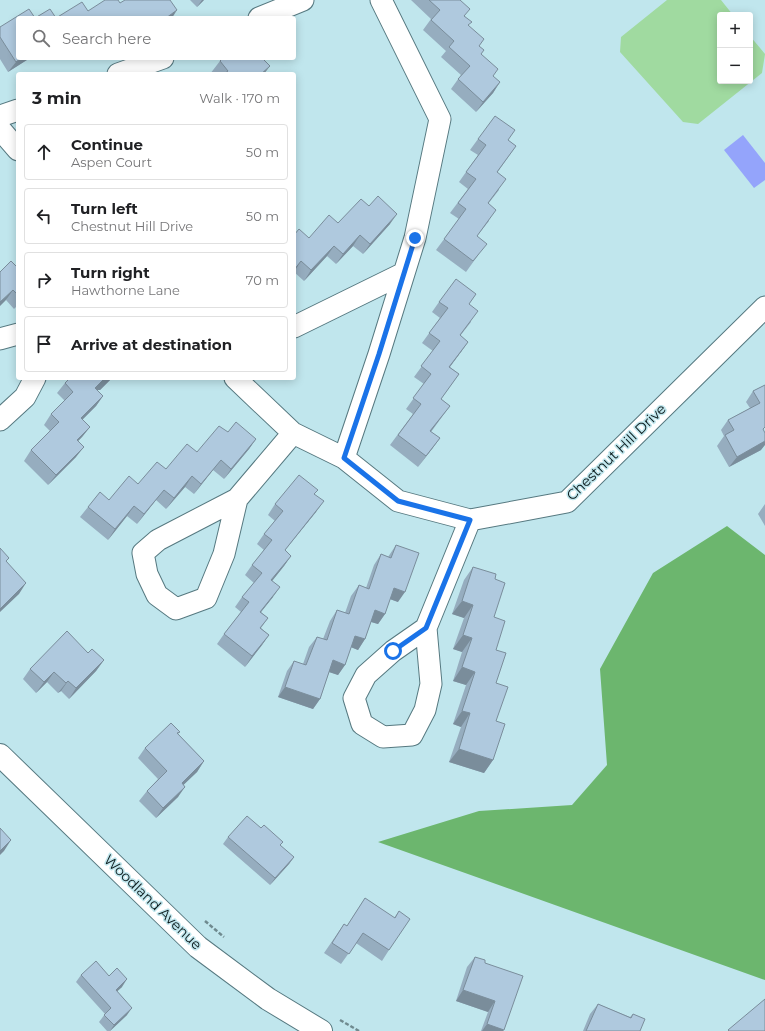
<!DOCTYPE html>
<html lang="en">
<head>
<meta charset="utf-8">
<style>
	:root { --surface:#fff; --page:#f6f6f6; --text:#202124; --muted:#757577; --line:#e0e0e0 }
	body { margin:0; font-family:Montserrat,sans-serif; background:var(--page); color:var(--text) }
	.controls { position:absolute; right:12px; top:12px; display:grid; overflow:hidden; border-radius:4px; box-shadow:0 2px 10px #0003 }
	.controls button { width:36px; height:36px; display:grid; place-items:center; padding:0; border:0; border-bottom:1px solid var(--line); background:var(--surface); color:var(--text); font:20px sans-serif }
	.stop { position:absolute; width:12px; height:12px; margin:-9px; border:3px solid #1a73e8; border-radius:50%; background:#fff }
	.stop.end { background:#1a73e8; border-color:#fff; box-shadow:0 1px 4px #0008 }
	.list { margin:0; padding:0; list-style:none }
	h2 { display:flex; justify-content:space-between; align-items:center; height:52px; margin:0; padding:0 16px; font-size:17px }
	h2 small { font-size:13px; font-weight:400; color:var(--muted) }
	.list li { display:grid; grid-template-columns:26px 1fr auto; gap:12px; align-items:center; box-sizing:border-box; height:56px; margin:0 8px 8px; padding:0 8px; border:1px solid var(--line); border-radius:4px }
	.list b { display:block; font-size:15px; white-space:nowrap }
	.list p { margin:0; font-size:13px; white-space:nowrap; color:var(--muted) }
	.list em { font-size:13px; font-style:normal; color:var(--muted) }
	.icon { flex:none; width:22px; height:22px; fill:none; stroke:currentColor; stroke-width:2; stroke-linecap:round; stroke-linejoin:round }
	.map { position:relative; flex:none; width:765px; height:1031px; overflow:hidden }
	.search { position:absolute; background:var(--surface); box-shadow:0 2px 10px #0003; left:16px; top:16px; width:280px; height:44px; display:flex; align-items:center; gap:10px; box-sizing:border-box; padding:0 14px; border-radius:4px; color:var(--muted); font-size:15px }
	.panel { position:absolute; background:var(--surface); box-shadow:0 2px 10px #0003; left:16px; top:72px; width:280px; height:308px; border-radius:4px }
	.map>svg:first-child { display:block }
	.green { fill:#a0daa0 }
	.forest { fill:#6cb66e }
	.water { fill:#94a4fb }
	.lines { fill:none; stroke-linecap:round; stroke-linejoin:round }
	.street-casing { stroke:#567980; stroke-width:23 }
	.secondary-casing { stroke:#567980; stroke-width:24 }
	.path { stroke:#6f8a8f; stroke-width:2.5; stroke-dasharray:4 2; stroke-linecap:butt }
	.street { stroke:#fff; stroke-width:21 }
	.secondary { stroke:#fff; stroke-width:22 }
	.wall { fill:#96adbf }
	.shaded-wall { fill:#7a8d9b }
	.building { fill:#afc9de; stroke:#7a8d9b }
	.route { stroke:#1a73e8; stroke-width:5 }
	.labels { text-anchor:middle; stroke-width:3; stroke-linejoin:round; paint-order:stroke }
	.street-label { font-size:14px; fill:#0a191b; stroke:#c0e6ed }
</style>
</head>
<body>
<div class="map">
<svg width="765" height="1031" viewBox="0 0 765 1031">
	<rect width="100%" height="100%" fill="#c0e6ed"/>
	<path class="green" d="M667,0h54l12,15h-13v66h30v-45l15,18 -3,19 -64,51 -15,-2 -63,-70 1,-15z"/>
	<path class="forest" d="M727,526l38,29v425l-387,-138 101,-31 93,-6 35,-40 -7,-96 53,-96z"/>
	<path class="water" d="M743,135l22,28v17l-11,8 -30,-38z"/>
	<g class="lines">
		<defs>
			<path id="street" d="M259,18l44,-18
				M118,74l45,-16
				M0,116l18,-6
				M0,129l18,21
				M294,327l110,-54
				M0,339l18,-5
				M235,378l58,55 51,25 54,43 72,19 97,-18 198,-195
				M0,420l25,-23 10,-19
				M344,458l35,-104 36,-116 25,-119 -59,-119
				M237,499l-13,55 -18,44 -30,11 -19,-14 -10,-21 -4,-21 15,-13 79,-41 56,-66
				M426,628l5,56 -6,26 -13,25 -29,2 -21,-13 -8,-26 12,-23 27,-24 33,-23 44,-108"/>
			<path id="secondary" d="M0,755l198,192 70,52 53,32"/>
		</defs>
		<use href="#street" class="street-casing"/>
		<use href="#secondary" class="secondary-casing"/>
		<path class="path" d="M205,921l19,16
			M340,1020l19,11"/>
		<use href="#street" class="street"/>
		<use href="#secondary" class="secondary"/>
	</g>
	<path class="wall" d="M190,0h14l-7,7z
		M411,0h49l5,16 4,10 10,20 2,8 12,23 7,5 -7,11 -17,19 -25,-23 10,-14 -20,-18 5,-6 -23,-21 8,-11z
		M0,27l18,31h12l-22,14 -8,-13z
		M220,61l44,13h-54z
		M478,139l30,1 8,6 -19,27 2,17 -11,14 1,17 -12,15 2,18 -13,18 -30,-22 23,-31 -9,-6 18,-24 -9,-7 19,-27 -8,-5z
		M338,223l52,1 -27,30 -10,-8 -17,18 -9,-8 -23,25 -10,-9v-37l15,3z
		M18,268v37l-4,4 -8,-9z
		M476,294l-7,10 2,18 -11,14 8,6 -18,25 9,7 -18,25 9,7 -19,26 9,6 -22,29 -28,-22 23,-31 -7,-5 18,-25 -10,-7 19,-26 -11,-8 18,-25 -8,-6 7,-10z
		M70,378h42l-12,12h-3l6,6 -7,10 -14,14 8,7 -8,10 -4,4 -2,16 -28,28 -24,-24 7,-11 19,-19 -6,-6 7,-11 14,-13 -8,-8 8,-10z
		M765,385l-4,65 -32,17 -12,-21 7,-10 -3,-6 7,-10 22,-12 -4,-6 7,-11z
		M228,432l28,7 -7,10 -25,30 -11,-9 -19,24 -9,-7 -19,22 -10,-9 -19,24 -10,-8 -19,24 -28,-23 8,-10 21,-7 88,-48z
		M315,494l1,18 -31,38 6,6 -7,10 -12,15 1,16 -12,15 7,6 -7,10 8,7 -7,10 -17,22 -28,-23 7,-10 17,-22 -6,-5 7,-10 12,-14 -9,-8 7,-10 12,-15 -7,-6 7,-10 11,-13 -7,-6 7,-11z
		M765,504v22l-7,-12z
		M396,545l2,57 -8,-3 -5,15 -7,10 -7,-2 -6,17 -7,11 -7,-3 -6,18 -7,10 -9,-3 -9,27 -7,10 -35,-12 9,-26 7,-10 9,3 6,-17 8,-10 6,2 7,-18 7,-11 8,3 6,-17 8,-11 7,3 8,-23 7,-11 7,3z
		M473,567l22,12 -1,38 2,33v71l-3,39 -9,13 -35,-11 12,-35 -8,-3 13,-39 -13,-4 9,-29 -9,-3 11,-31 -12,-4 12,-34z
		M88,653l16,7 -8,11 -27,28 -8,-8 -3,2 -11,-11 -11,11 -13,-14 7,-10z
		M180,732l-2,2 26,27 -7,11 -14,13 -5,12 -22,21 -17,-17 8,-10 11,-12 -20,-21 7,-10z
		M228,837l66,20 -5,7 -19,21 -47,-41z
		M365,898l29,20 5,-7 -10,39 -7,11 -26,-18 -15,21 -17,-11 20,-29 3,2z
		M475,957l10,6 18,68h-22l7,-19 -32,-11 11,-34z
		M81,975l28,1 13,11 -5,4 10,24 -17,16h-3l-8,-9 6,-8 -29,-32z
		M598,1004l32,13 3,-3 7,17h-57l7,-17z"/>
	<path class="shaded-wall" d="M202,0h2l-7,7z
		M177,10l-5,8h-6z
		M21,58h9l-22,14 8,-10z
		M270,66l-6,8h-3z
		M500,82l-7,11 -17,19 7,-10z
		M397,214l-7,10 -27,30 7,-10z
		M360,235l-7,11 -17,18 7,-10z
		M334,246l-7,10 -23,25 7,-11z
		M301,261l-7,11v-2z
		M13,290l-7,10 -6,6v-4z
		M468,342l-7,10 -19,25 7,-10z
		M109,378h3l-12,12h-4l-1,-2 8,-8z
		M103,396l-7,10 -23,23 8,-11z
		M450,406l-8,10 -19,26 7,-11z
		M90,427l-8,10 -13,13 8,-10z
		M440,438l-8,11 -14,18 8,-11z
		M256,439l-7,10 -25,30 7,-10z
		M765,441v4l-4,5 -32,17 8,-10z
		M84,447l-8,10 -28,28 8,-10z
		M221,460l-8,10 -19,24 7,-10z
		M192,476l-7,11 -19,22 8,-11z
		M164,490l-8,10 -19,24 7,-10z
		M324,501l-8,11 -39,48 8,-10z
		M134,506l-7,10 -19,24 7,-11z
		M291,556l-7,10 -20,25 7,-11z
		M26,583l-7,11 -19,18v-3z
		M280,587l-7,10 -20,25 7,-10z
		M394,588l11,4 -7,10 -11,-4z
		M462,601l11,4 -9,13 -12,-4z
		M375,610l10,4 -7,10 -10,-3z
		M269,635l-7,10 -17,22 7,-11z
		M463,635l9,3 -10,14 -9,-3z
		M355,636l10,3 -7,11 -10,-4z
		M104,660l-8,11 -27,28 7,-11z
		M333,660l12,5 -7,10 -12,-4z
		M462,667l13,5 -9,13 -13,-4z
		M54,672l-7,10 -11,11 8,-11z
		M68,681l-7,10 -3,2 8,-10z
		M285,687l35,12 -7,10 -35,-12z
		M462,711l8,2 -9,14 -8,-3z
		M459,749l34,11 -9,13 -35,-11z
		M204,761l-7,11 -23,22 8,-11z
		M185,787l-7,10 -22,21 7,-10z
		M11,840l-7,11 -4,4v-4z
		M294,857l-5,7 -19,21 5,-7z
		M127,979l-5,8 -11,10 5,-7z
		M463,990l32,11 -7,11 -32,-11z
		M132,1008l-5,7 -17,16 4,-6z
		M487,1024l17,6 -1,1h-21z"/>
	<path class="building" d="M105,0h13l2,3 5,-3h45l7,10 -11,8h-110l26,-16 6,9z
		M429,0h31l10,9 -6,7 8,6 -4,3 16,14 -5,7 5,4 -3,4 17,15 -5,7 7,6 -17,20 -25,-23 12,-13 -21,-19 5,-6 -23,-21 9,-10z
		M29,9l6,9h-17v40h3l-5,4 -16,-25v-10z
		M50,9l6,9h-21z
		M223,58h39l8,8 -9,8h-37l4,-3 -8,-10z
		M495,116l20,14 -7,10 8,6 -19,26 9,7 -18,24 8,7 -19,26 10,8 -14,17 -29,-22 22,-30 -8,-6 18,-24 -10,-7 20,-27 -8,-6z
		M378,196l19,18 -27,30 -10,-9 -17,19 -9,-8 -23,24 -10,-9 -7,9v-35l5,-6 10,9 20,-23 9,8 23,-24 8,7z
		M11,261l7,7v27l-5,-5 -13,12v-30z
		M456,279l20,15 -7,10 9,7 -18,24 8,7 -19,25 10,7 -18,25 9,7 -20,25 10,7 -14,18 -28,-21 23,-31 -8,-6 18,-24 -10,-8 19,-25 -11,-8 19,-25 -9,-6z
		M70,378h39l-2,2h-4l-8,8 8,8 -22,22 9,9 -13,13 7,7 -28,28 -25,-25 28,-28 -8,-8 22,-22 -8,-9z
		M765,385v42l-2,2 2,4v8l-28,16 -12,-22 9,-5 -6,-10 32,-17 -7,-12z
		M236,422l20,17 -25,30 -10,-9 -20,24 -9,-8 -18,22 -10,-8 -20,24 -10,-8 -19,23 -27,-22 12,-15 9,8 20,-24 9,8 19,-22 9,7 21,-25 10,8 22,-26 9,6z
		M299,475l19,15 -4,4 10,7 -39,49 6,6 -20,24 9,7 -20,25 8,6 -8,10 9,7 -17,21 -28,-22 25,-32 -7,-5 20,-24 -10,-8 20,-25 -8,-6 19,-23 -8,-7z
		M396,545l23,8 -14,39 -11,-4 -9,26 -10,-4 -10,29 -10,-3 -10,29 -12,-5 -13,39 -35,-12 9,-26 12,4 11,-28 10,3 10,-30 12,4 10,-29 10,4 12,-35 10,4z
		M0,548l9,10 -3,3 20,22 -26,26z
		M473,567l23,7 -1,5 10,4 -11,34 11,4 -9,29 10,3 -10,30 12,4 -12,34 9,3 -12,36 -34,-11 11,-36 -8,-2 13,-39 -13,-5 10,-29 -9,-3 10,-30 -11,-4z
		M67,631l21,22 4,-4 12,11 -28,28 -8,-7 -2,2 -12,-11 -10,10 -14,-13z
		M171,723l9,9 -3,1 27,28 -22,22 3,4 -22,21 -16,-17 20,-20 -22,-23z
		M247,816l14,12 3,-3 19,17 -3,3 14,12 -19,21 -47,-41z
		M0,828l11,12 -11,11z
		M365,898l30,20 4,-7 11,8 -21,31 -26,-17 -14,21 -17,-11 12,-19 3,2z
		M475,957l10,3v3l38,13 -19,54 -17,-6 8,-23 -32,-11z
		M96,961l13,15 8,-8 10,11 -11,11 16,18 -18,17 -10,-10 7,-7 -30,-33z
		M765,999v32h-36l-1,-1z
		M598,1004l33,14 2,-4 12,5 -5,12h-54z"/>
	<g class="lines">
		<path class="route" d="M393,651l33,-23 44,-108 -72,-19 -54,-43 35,-104 36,-116"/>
	</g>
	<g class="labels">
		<g class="street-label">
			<text transform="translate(616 452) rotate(-44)" y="5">Chestnut Hill Drive</text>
			<text transform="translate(153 902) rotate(44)" y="5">Woodland Avenue</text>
		</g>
	</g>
</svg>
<div class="controls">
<button>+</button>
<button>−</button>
</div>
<div class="stop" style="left:393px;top:651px"></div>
<div class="stop end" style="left:415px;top:238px"></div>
<div class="search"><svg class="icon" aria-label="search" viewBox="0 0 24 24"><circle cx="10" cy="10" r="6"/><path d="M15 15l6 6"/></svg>Search here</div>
<section class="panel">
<h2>3 min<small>Walk · 170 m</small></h2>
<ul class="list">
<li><svg class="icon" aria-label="ahead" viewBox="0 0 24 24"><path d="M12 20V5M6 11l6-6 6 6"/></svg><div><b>Continue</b><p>Aspen Court</p></div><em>50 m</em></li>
<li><svg class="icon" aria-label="left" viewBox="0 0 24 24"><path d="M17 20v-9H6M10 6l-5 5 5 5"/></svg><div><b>Turn left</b><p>Chestnut Hill Drive</p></div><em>50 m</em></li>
<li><svg class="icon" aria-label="right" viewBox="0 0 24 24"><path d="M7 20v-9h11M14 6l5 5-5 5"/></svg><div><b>Turn right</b><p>Hawthorne Lane</p></div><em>70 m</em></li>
<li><svg class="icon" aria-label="arrive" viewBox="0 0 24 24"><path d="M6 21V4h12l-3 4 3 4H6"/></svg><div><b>Arrive at destination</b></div></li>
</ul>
</section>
</div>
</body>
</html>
